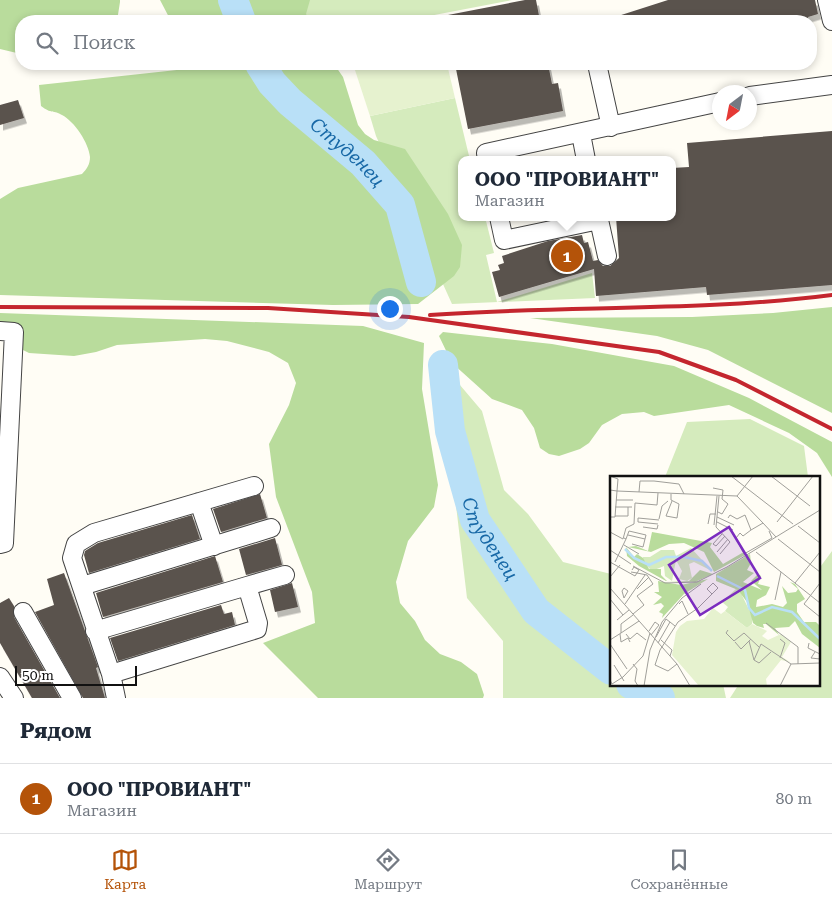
<!DOCTYPE html>
<html lang="ru">
<head>
<meta charset="utf-8">
<style>
	:root { --surface:#fff; --page:#f6f6f7; --text:#1f2937; --muted:#747a83; --line:#e0e1e3; --accent:#b45309 }
	body { margin:0; font-family:"Roboto Serif",serif; background:var(--page); color:var(--text) }
	.compass { position:absolute; left:712px; top:85px; width:45px; height:45px; border-radius:50%; background:var(--surface); box-shadow:0 2px 8px #0003; rotate:212deg }
	.scale { position:absolute; left:15px; bottom:12px; width:122px; box-sizing:border-box; padding-left:5px; border:2px solid #111; border-top:0; font-size:14px; line-height:18px; white-space:nowrap; color:#111; -webkit-text-stroke:4px #fff; paint-order:stroke }
	.you { position:absolute; left:389px; top:308px; width:18px; height:18px; margin:-12px; border:4px solid #fff; border-radius:50%; background:#1a73e8; box-shadow:0 0 0 8px #1a73e833 }
	.badge { display:grid; place-items:center; width:32px; height:32px; border-radius:50%; background:var(--accent); color:#fff; font-size:16px; font-weight:700 }
	.pin { position:absolute; translate:-50% -50%; border:2px solid #fff; box-shadow:0 1px 5px #0006 }
	.popup { position:absolute; left:458px; top:156px; width:218px; height:65px; box-sizing:border-box; display:grid; place-content:center; border-radius:10px; background:var(--surface); filter:drop-shadow(0 1px 4px #0005); font-size:16px; white-space:nowrap; color:var(--muted) }
	.popup b { font-size:19px; color:var(--text) }
	.popup::after { content:''; position:absolute; left:50%; top:100%; margin-left:-10px; border:10px solid transparent; border-top-color:var(--surface) }
	.list { margin:0; padding:0; list-style:none }
	h2 { display:flex; justify-content:space-between; align-items:center; height:65px; margin:0; padding:0 20px; font-size:21px }
	h2 small { font-size:16px; font-weight:400; color:var(--muted) }
	.list li { display:grid; grid-template-columns:32px 1fr auto; gap:15px; align-items:center; box-sizing:border-box; height:70px; padding:0 20px; border-top:1px solid var(--line) }
	.list b { display:block; font-size:19px; white-space:nowrap }
	.list p { margin:0; font-size:16px; white-space:nowrap; color:var(--muted) }
	.list em { font-size:16px; font-style:normal; color:var(--muted) }
	.icon { flex:none; width:28px; height:28px; fill:none; stroke:currentColor; stroke-width:2; stroke-linecap:round; stroke-linejoin:round }
	.map { position:relative; flex:none; width:832px; height:698px; overflow:hidden }
	.search { position:absolute; background:var(--surface); box-shadow:0 2px 8px #0003; left:15px; right:15px; top:15px; height:55px; display:flex; align-items:center; gap:12px; box-sizing:border-box; padding:0 18px; border-radius:20px; color:var(--muted); font-size:19px }
	.sheet { height:135px; background:var(--surface) }
	nav { display:flex; justify-content:space-around; align-items:center; box-sizing:border-box; height:70px; border-top:1px solid var(--line); background:var(--surface); font-size:14px; color:var(--muted) }
	nav a { display:grid; justify-items:center; gap:2px }
	nav .on { color:var(--accent) }
	.map>svg:first-child { display:block }
	.green { fill:#d5ebbd }
	.forest { fill:#b9dc9c }
	.pitch { fill:#e6f2cf }
	.lines { fill:none; stroke-linecap:round; stroke-linejoin:round }
	.river { stroke:#b9e0f7; stroke-width:30 }
	.building { fill:#5a524d; filter:url(#shadow) }
	.minor-casing { stroke:#444; stroke-width:20 }
	.minor { stroke:#fff; stroke-width:18 }
	.rail { stroke:#c4262e; stroke-width:4 }
	.labels { text-anchor:middle; stroke-width:5; stroke-linejoin:round; paint-order:stroke }
	.water-label { font-size:19px; font-style:italic; fill:#1768a6; stroke:#fff }
	.inset-river { fill:none; stroke:#b9e0f7; stroke-width:2.5 }
	.inset-road { fill:none; stroke:#a09f9a; stroke-width:1 }
	.view { fill:#7b2cbf; fill-opacity:0.15; stroke:#7b2cbf; stroke-width:2.5 }
	.inset-edge { fill:none; stroke:#111; stroke-width:2.5 }
</style>
</head>
<body>
<div class="map">
<svg width="832" height="698" viewBox="0 0 832 698">
	<defs>
		<filter id="shadow"><feDropShadow dx="3" dy="5.5" stdDeviation="0" flood-color="#0004"/></filter>
	</defs>
	<rect width="100%" height="100%" fill="#fffdf5"/>
	<path class="green" d="M291,0h221l-109,21h-114z
		M455,98l15,62h-8v57h23l9,36 -8,2 11,47 95,-29 3,25 -143,6 -76,-168 -6,-20z
		M443,365l39,46 22,79 24,24 35,48 48,12v110h112l3,14h-223v-57l-36,-43 -12,-101 -21,-79z
		M750,419l54,27 4,31h-143l22,-55z
		M832,551v147h-102l9,-14h79v-114z"/>
	<path class="forest" d="M0,0h120v2l-3,19h-96v33l-21,-5z
		M160,0h150l-4,14 4,7h-139z
		M197,64h137l9,13 15,48 7,9 9,6 31,9 43,65 14,31 -2,22 -6,9 -36,28 -85,1 -333,-10v-96l18,-11 64,-14c5,-5 8,-10 8,-17 -1,-14 -16,-36 -28,-42 -8,-5 -11,-1 -21,-9l-2,-21 156,-17z
		M832,307v106l-124,-63 -51,-14 -127,-18 162,-1 81,-4z
		M0,313l363,13 61,17 -2,46 16,96 -4,22 -26,34 -12,41 4,21 15,18 10,19 15,14 21,8 16,12 7,21 -1,3h-165l-55,-55 52,-20 -3,-31 -36,-95 -7,-53 20,-39 7,-22 -8,-20 -19,-11 -42,-11 -22,-2 -88,6 -21,7 -22,4 -45,-3 -20,-10 -9,-14z
		M443,332l109,12 122,22 75,32 83,44v35l-15,-24 -28,-20 -60,-28 -75,11 -10,-4 -22,2 -20,11 -13,18 -9,6 -21,7 -10,-2 -9,-6 -6,-20 -12,-18 -30,-11 -40,-36 -13,-27z"/>
	<path class="pitch" d="M353,64h94l8,34 -85,18z"/>
	<g class="lines">
		<g class="river">
			<path d="M233,0l8,21"/>
			<path id="s1" d="M260,64l12,19 18,19 73,61 37,42 21,77"/>
			<path id="s2" d="M443,365l7,66 25,89 61,91 75,59"/>
			<path d="M631,684l29,14"/>
		</g>
	</g>
	<path class="building" d="M525,0h11l4,21h-91l-1,-6z
		M668,0h147l3,14 -10,3 1,4h-194v-4z
		M455,64h93l4,20 6,-1 5,28 -95,18z
		M18,100l6,18 -24,7v-20z
		M832,131v154l-125,10 -1,-8 -110,9 -2,-27 -95,28 -7,-25 8,-2 -2,-5 6,-2 -2,-7 46,-15 34,-6 2,8 4,-1 5,19 5,-1 5,6h7l9,-8 -3,-41h56v-49l17,-1 -2,-24z
		M260,494l7,24 -46,14 -8,-23z
		M192,515l8,24 -111,34 -5,-18 1,-4 13,-8z
		M275,538l7,27 -36,10 -7,-26z
		M215,556l8,26 -120,35 -7,-24z
		M64,573l34,94 -2,1 9,30h-22l-48,-86 19,-7 -7,-26z
		M292,583l6,24 -23,5 -5,-22z
		M9,598l5,8v11l46,81h-28l-32,-55v-40z
		M221,605l3,9 8,-2 3,13 -117,36 -8,-23z"/>
	<g class="lines">
		<defs>
			<path id="minor" d="M827,0l5,21
				M597,64l14,63
				M750,96l82,-11
				M581,134l5,26
				M487,160l-1,-7 234,-51
				M499,217l5,23 95,-20v-3
				M599,220l8,36
				M0,331l14,1 -10,211 -4,1
				M199,502l15,44
				M82,586l189,-58
				M247,586l38,-11
				M23,612l49,86
				M95,631l152,-45 11,37 -1,6 -146,45
				M0,677l14,21
				M116,698l-5,-24 -39,-116 4,-14 18,-11 160,-47"/>
		</defs>
		<use href="#minor" class="minor-casing"/>
		<use href="#minor" class="minor"/>
		<path class="rail" d="M0,307l268,1 141,9 250,35 77,28 96,49
			M430,315c134,-10 269,-3 402,-20"/>
	</g>
	<g class="labels">
		<g class="water-label">
			<text dy="7" stroke="none"><textPath href="#s1" startOffset="125">Студенец</textPath></text>
			<text dy="7" stroke="none"><textPath href="#s2" startOffset="182">Студенец</textPath></text>
		</g>
	</g>
	<g transform="translate(610 476)">
		<rect width="210" height="210" fill="#fffdf5"/>
		<path d="M81,72l21,23 -18,-9 -5,2 3,14 -5,3 -8,-2 3,-8 -6,-11 -4,21 -7,-5 -1,-10 -12,5 -10,-10 1,-4h7l11,-7h13l2,6zM128,111l14,29v8l-5,4 -22,-17 3,-4 -6,-5z" fill="#d5ebbd"/>
		<path d="M42,56l60,11 -2,4 13,17 19,-11 5,1 -33,18 -10,-20 -20,-9 -15,1 -18,8 -23,-5 8,-1 12,5zM16,71l8,10 3,-3 6,4 6,11h12v6l6,6h22l11,-11 13,4 -18,8 -29,-1 -27,-15 -12,-10zM140,78l1,9 -4,7 7,3 -11,9 19,8 -11,-9 7,-7 3,2 -3,8 12,3 -4,8 -9,5 -1,7 16,-3 11,3 4,-4 -5,-17 6,7 8,-1 2,-3 -8,-7 5,2 10,15 -8,5v8l7,10h12l4,4v22l-18,-14 -7,-13 -6,6 -14,1 4,7 -13,-11h-3l1,4 -7,-2 -4,-3 -6,-21 -9,-12 -22,-9v-7zM98,103l-24,15 -22,24 1,-4 -4,-2 5,-6 -3,-3 -8,2 9,-8 -8,-5h5l-1,-11 23,4z" fill="#b9dc9c"/>
		<path d="M103,132l8,6 4,-3 22,17 5,-4 11,5 4,2 -5,5 6,4 13,-6 10,8 -9,15 8,5 -9,-2 -15,19 1,7h-68l-27,-31 4,-23 4,-6 7,-5 17,-2z" fill="#e6f2cf"/>
		<path class="inset-river" d="M15,73l9,9 15,7 17,-8h18l18,4 10,10M107,100l28,14 4,18 6,7 17,-8 20,5 28,27"/>
		<path class="inset-road" d="M0,0l8,3 -1,12 -7,-1M121,0l62,48M161,0l39,30M103,12l10,2 -1,9 6,5 -6,10 -4,-2M29,16l1,-11h14l25,3 5,10M61,18v6l8,4 -2,14 -11,-2 6,-15M109,20l-3,31 14,15 -10,12M127,20l16,-20M6,24h17M5,31h17M5,40h13v-9M0,41h5l2,-26 120,5M107,41l17,8M118,42l2,-3 7,4 8,-4 6,15 12,-7 -26,-27M49,43l3,-13 6,-5M107,46l16,8M167,46l36,-46M153,47l13,14M48,48l-20,-2v-4l21,2M98,48l2,-10h6M104,49l3,-29M188,50l22,17M33,51l14,2 1,-4M141,54l-8,6 -3,-3 -4,5 8,16 28,-16 -3,-7M0,56l13,7 3,-11 8,-4 1,-21 22,2 1,-12M112,58l-9,10 3,2 9,-10M14,62l2,1 3,-8 17,4 -1,4 -17,-4M168,63l42,33M22,68l11,3 2,-8M14,69l15,9M0,74l21,14M107,76l11,-13M146,76l64,51M0,86l25,14 2,-3 -6,-1M5,86l11,-23M23,90l32,17 32,-1 30,-15 93,-57M22,94l2,-3 5,3 -2,3 10,2 6,9 -16,12 7,9 -11,9M0,101l10,-12M185,107l25,-31M210,107l-16,21 16,13M0,112l67,76 13,22M14,112l4,3 -4,7 -2,-7zM27,113l12,-12M0,123l13,16M165,124l6,-28M15,128l20,-29M69,128l3,-3 6,13M7,144l12,-10M156,147l32,24v17M118,154l-2,3 8,8 10,-8 15,14M39,155l6,-9 4,3 -8,10M11,157l18,-12M10,158l1,8 7,-4 2,4M16,158l4,5 7,-6 9,7M46,161l10,-18 4,3M170,163l5,4 -5,15M0,164l11,-7v-9l12,-9M51,164l11,10 -2,6M139,165l5,19M125,166l6,7 10,-10M48,167l12,-21 5,4M199,167l-1,5 12,6M0,168l17,25M161,176l-12,11 -5,-3 7,-16 30,20M205,176l-4,6 9,1M23,188l4,5 -2,12 3,5M67,188l-9,7 -13,-6 5,-15 18,-28 20,-14 20,-20 -5,-5 -6,6 5,5M4,189l10,16M0,204l2,4 11,-7 20,-21 7,-23M34,210l6,-36 12,-28 20,-24 19,-14M170,210l11,-22 29,-1"/>
		<path class="view" d="M119,51l31,51 -60,37 -31,-50z"/>
		<rect width="210" height="210" class="inset-edge"/>
	</g>
</svg>
<svg class="compass" viewBox="-18 -18 36 36"><path d="M0-13l5 13h-10z" fill="#e53935"/><path d="M0 13l5-13h-10z" fill="#747a83"/></svg>
<div class="scale">50 m</div>
<div class="you"></div>
<div class="pin badge" style="left:567px;top:256px">1</div>
<div class="popup"><b>ООО &quot;ПРОВИАНТ&quot;</b>Магазин</div>
<div class="search"><svg class="icon" aria-label="search" viewBox="0 0 24 24"><circle cx="10" cy="10" r="6"/><path d="M15 15l6 6"/></svg>Поиск</div>
</div>
<section class="sheet">
<h2>Рядом<small></small></h2>
<ul class="list">
<li><span class="badge">1</span><div><b>ООО &quot;ПРОВИАНТ&quot;</b><p>Магазин</p></div><em>80 m</em></li>
</ul>
</section>
<nav>
<a class="on"><svg class="icon" aria-label="map" viewBox="0 0 24 24"><path d="M3 6l6-2 6 2 6-2v14l-6 2-6-2-6 2zM9 4v14M15 6v14"/></svg>Карта</a>
<a><svg class="icon" aria-label="directions" viewBox="0 0 24 24"><path d="M12 3l9 9-9 9-9-9zM9 14v-3h6M13 9l2 2-2 2"/></svg>Маршрут</a>
<a><svg class="icon" aria-label="saved" viewBox="0 0 24 24"><path d="M7 4h10v16l-5-4-5 4z"/></svg>Сохранённые</a>
</nav>
</body>
</html>
